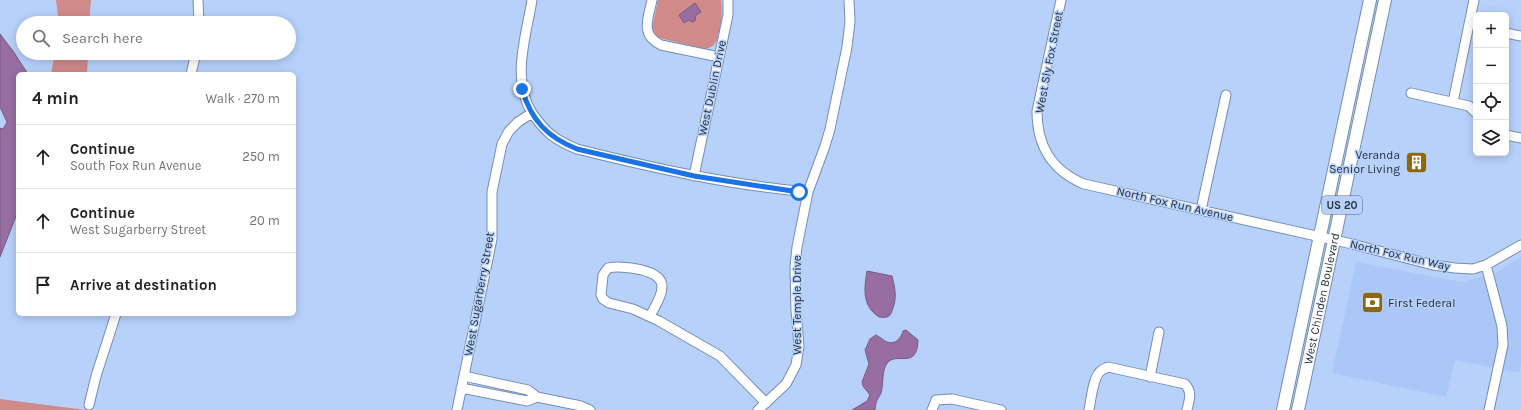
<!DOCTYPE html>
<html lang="en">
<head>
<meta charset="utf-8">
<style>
	:root { --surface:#fff; --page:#f6f6f6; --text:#202124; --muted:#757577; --line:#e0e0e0 }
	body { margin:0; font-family:Karla,sans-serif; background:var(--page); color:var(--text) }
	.controls { position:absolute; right:12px; top:12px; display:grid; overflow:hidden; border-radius:6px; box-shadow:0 2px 10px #0003 }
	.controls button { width:36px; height:36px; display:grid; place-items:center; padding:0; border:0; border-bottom:1px solid var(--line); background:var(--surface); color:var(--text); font:20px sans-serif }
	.stop { position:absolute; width:12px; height:12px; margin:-9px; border:3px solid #1a73e8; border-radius:50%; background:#fff }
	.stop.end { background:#1a73e8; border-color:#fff; box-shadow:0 1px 4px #0008 }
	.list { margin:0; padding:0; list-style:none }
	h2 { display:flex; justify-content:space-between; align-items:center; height:52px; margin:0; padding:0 16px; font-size:17px }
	h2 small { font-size:13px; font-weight:400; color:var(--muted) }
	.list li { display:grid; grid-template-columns:26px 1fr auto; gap:12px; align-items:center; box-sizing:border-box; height:64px; padding:0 16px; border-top:1px solid var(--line) }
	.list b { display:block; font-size:15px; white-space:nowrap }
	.list p { margin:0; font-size:13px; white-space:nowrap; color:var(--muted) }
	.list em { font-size:13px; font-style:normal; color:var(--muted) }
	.icon { flex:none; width:22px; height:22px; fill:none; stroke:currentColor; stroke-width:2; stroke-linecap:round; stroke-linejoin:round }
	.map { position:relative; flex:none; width:1521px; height:410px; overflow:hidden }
	.search { position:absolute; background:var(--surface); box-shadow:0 2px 10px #0003; left:16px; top:16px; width:280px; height:44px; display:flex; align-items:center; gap:10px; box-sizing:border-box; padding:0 14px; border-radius:22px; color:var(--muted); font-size:15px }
	.panel { position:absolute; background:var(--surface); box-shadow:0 2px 10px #0003; left:16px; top:72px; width:280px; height:244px; border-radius:6px }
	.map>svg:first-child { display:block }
	.built { fill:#aac7f7 }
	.green { fill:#d08a89 }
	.water { fill:#986ea2; stroke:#765b84 }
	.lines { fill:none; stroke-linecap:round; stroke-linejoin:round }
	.minor-casing { stroke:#748cb3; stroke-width:11 }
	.major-casing { stroke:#748cb3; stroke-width:14 }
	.minor { stroke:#fff; stroke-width:9 }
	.major { stroke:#fff; stroke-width:12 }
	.route { stroke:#1a73e8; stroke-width:5 }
	.labels { text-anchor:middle; stroke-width:3; stroke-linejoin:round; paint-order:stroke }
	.shield { fill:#b7d1fa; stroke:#516077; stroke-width:1 }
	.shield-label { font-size:11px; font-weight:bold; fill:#252f3f }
	.street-label { font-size:12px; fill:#252f3f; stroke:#b7d1fa }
	.poi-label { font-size:12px; fill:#252f3f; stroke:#b7d1fa; text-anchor:end }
</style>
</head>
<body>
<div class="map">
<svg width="1521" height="410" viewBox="0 0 1521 410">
	<rect width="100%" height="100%" fill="#b7d1fa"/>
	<path class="built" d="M1521,257v107l-2,9 -64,-13 -9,37 -114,-24 24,-111 106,20 33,-9z"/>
	<path class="green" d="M56,0h35l-2,23h-30z
		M658,0h63c2,11 0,36 -7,45 -3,2 -5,3 -9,4l-50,-12 -3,-9z
		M55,53h33l-1,21h-36z
		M0,399l86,11h-86z"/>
	<path class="water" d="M695,3l6,9 -5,3 -1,6 -3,1 -3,-2 -5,3 -5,-8z
		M0,34l13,17 15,23h-10v137l-18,46v-129l3,1 4,-7 -7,-15z
		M867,271l25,5c3,12 5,21 1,32 -3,9 -4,10 -14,9 -17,-11 -15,-28 -12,-46z
		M906,330l12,10c-1,30 -20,12 -30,22 -7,8 -4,21 -7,31 -4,8 -5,7 -6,17h-23l15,-9 3,-6 -7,-9 -1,-4 7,-18 -4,-14 5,-11 6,-4c4,2 6,4 9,6 9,5 16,-2 18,-10z"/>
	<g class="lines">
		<defs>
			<path id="minor" d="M198,0l1,23
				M652,0c-4,19 -12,35 9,45l58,12
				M1061,0l-24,111c0,35 14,59 47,73l268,60 81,21 22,3 18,1 13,-4 35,-20
				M1506,33l15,3
				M191,74l5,-21
				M1411,93l58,13 7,7
				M1453,102l21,-102
				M532,113c14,20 23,27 45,36 76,19 153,36 231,43
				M1506,135l15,3
				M694,176l34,-161v-15
				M1201,210l25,-115
				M1486,265l16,61 1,19 -14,65
				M650,316c4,-8 12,-19 12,-29 1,-18 -41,-22 -54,-19l-5,7 -2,20 2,4 6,4 24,6 26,12 61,35 46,47
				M1150,377l9,-45
				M461,388l66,13 10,-4 -9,-7 -64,-14
				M537,397l44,9 9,4
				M89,405l7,-29 20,-62
				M457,410l35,-171v-47l10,-48 7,-13 9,-9 14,-9c-21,-34 -6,-76 0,-113
				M758,410l28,-26 10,-19 3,-19 -3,-35 -1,-44 2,-20 11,-55 17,-46 5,-17 17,-82 3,-25 -1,-22
				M932,410l4,-10 16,-1 49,11
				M1089,410c2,-10 4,-35 13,-40 1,-1 4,-2 6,-3l77,17c8,9 4,16 2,26"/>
			<g id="major">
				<path d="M1283,410l87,-410"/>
				<path id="s1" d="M1298,410l87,-410"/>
			</g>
		</defs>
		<use href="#minor" class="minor-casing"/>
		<use href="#major" class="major-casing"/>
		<use href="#minor" class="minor"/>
		<use href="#major" class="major"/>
	</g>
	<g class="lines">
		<path class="route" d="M522,89c9,31 25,48 55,60l117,27 105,16"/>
	</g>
	<defs>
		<symbol id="building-square" viewBox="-11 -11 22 22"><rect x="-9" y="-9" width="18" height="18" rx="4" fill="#8f660c" stroke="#b7d1fa"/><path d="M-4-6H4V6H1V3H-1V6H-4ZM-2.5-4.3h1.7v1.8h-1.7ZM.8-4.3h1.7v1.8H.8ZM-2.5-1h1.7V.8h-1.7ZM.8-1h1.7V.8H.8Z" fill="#fff"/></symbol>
		<symbol id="bank-square" viewBox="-11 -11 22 22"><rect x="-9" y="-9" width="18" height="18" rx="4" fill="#8f660c" stroke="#b7d1fa"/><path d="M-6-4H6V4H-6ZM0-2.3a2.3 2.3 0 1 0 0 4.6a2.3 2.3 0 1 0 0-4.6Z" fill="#fff"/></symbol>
	</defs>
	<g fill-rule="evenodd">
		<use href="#building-square" x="1404" y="150" width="25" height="25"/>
		<use href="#bank-square" x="1360" y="290" width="25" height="25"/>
	</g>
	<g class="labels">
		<rect class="shield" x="1322" y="196" width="40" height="18" rx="3"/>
		<g class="shield-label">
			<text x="1342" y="209">US 20</text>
		</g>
		<g class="street-label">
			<text transform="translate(1049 62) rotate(-79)" y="4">West Sly Fox Street</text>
			<text transform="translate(712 88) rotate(-78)" y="4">West Dublin Drive</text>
			<text transform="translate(1175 204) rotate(13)" y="4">North Fox Run Avenue</text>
			<text transform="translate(1400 255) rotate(13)" y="4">North Fox Run Way</text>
			<text transform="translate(479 294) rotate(-80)" y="4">West Sugarberry Street</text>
			<text dy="4" stroke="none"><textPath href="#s1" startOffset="114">West Chinden Boulevard</textPath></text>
			<text transform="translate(797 305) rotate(-90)" y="4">West Temple Drive</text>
		</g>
		<g class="poi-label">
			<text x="1400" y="159">Veranda<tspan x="1400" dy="14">Senior Living</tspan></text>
			<text x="1388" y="307" text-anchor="start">First Federal</text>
		</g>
	</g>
</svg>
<div class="controls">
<button>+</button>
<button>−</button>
<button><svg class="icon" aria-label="locate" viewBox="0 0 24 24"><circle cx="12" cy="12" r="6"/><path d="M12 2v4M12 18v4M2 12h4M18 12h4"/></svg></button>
<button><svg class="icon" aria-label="layers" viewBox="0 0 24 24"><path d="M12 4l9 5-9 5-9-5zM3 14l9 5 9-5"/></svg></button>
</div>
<div class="stop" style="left:799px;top:192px"></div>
<div class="stop end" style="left:522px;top:89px"></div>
<div class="search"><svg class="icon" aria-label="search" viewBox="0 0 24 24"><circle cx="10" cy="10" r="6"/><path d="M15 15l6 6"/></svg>Search here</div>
<section class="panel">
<h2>4 min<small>Walk · 270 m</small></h2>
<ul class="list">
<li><svg class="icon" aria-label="ahead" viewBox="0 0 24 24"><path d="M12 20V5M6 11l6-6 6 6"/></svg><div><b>Continue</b><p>South Fox Run Avenue</p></div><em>250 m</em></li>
<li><svg class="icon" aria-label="ahead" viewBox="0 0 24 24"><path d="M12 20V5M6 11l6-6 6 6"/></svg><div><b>Continue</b><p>West Sugarberry Street</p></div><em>20 m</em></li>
<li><svg class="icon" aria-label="arrive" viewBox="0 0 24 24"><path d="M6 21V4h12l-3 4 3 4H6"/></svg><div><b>Arrive at destination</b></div></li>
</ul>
</section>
</div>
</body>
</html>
